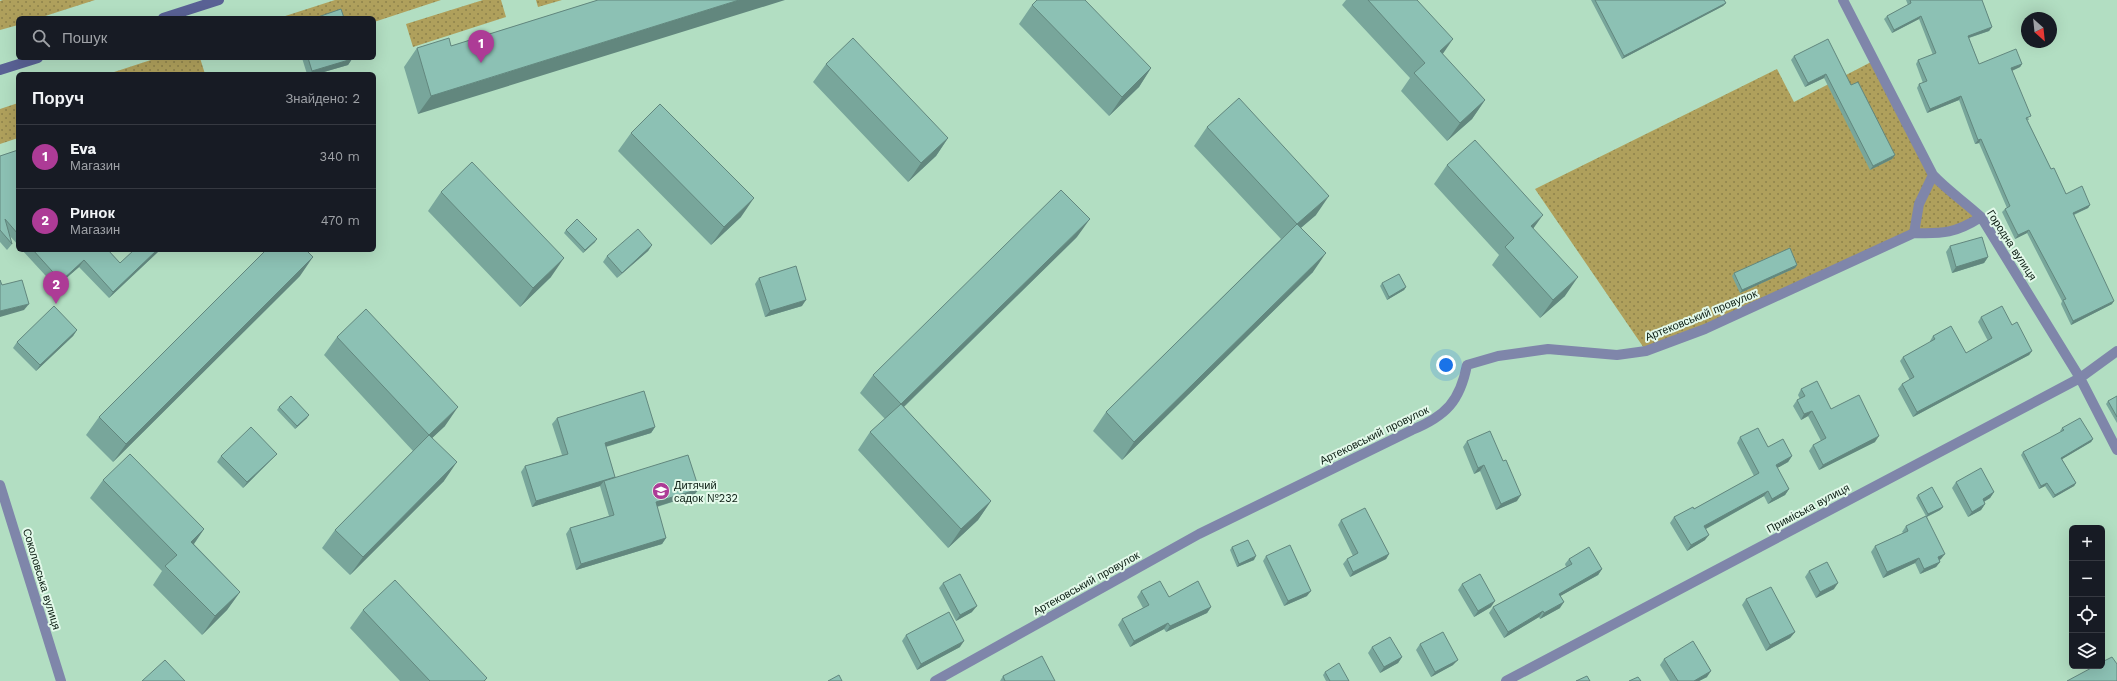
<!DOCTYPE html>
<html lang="uk">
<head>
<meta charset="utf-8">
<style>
	:root { --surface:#171b24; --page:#242831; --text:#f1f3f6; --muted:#9ea1a6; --line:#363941; --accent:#ad3b96 }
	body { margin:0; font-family:"Work Sans",sans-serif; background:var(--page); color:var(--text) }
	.controls { position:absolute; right:12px; bottom:12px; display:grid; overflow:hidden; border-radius:6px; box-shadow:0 4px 16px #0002 }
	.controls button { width:36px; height:36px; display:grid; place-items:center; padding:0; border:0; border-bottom:1px solid var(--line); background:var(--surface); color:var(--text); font:20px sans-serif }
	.compass { position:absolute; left:2021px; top:12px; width:36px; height:36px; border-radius:50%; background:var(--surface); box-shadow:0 4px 16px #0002; rotate:153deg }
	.you { position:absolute; left:1446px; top:365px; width:14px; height:14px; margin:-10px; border:3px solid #fff; border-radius:50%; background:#1a73e8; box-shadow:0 0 0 6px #1a73e833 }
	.badge { display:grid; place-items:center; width:26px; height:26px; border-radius:50%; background:var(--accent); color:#fff; font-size:13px; font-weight:700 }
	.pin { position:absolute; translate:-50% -33px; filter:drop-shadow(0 1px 2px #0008) }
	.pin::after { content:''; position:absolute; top:21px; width:14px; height:12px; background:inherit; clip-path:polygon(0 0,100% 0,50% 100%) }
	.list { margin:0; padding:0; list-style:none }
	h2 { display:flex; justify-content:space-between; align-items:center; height:52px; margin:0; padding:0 16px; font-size:17px }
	h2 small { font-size:13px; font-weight:400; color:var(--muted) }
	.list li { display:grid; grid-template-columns:26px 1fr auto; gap:12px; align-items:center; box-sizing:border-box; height:64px; padding:0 16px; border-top:1px solid var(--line) }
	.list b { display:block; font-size:15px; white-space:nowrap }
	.list p { margin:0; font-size:13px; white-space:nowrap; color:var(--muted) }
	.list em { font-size:13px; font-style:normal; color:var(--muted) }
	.icon { flex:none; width:22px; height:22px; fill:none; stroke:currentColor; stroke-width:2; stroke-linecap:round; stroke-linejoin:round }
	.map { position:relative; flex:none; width:2117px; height:681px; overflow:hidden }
	.search { position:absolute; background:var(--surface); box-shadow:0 4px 16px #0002; left:16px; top:16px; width:360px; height:44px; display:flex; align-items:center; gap:10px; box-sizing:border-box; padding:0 14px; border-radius:6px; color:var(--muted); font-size:15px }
	.panel { position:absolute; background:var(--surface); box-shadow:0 4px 16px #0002; left:16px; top:72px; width:360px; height:180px; border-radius:6px }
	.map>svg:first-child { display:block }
	.green { fill:url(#green-dots) }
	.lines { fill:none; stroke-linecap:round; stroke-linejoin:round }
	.minor { stroke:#7f86aa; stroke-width:10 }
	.secondary { stroke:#596194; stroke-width:10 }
	.wall { fill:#78a69b }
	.shaded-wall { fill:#62877e }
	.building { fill:#8cc1b4; stroke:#62877e }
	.labels { text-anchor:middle; stroke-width:4; stroke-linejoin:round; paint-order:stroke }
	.street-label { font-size:11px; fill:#0c1d13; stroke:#e3f9ea }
	.poi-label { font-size:11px; fill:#0c1d13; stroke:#e3f9ea; text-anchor:start }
</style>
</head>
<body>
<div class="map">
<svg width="2117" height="681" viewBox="0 0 2117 681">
	<defs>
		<pattern id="green-dots" width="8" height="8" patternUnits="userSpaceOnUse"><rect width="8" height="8" fill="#afa05c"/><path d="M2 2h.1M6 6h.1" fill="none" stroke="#8d824b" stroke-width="1.8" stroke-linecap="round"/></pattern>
	</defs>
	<rect width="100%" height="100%" fill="#b2dec2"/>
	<path class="green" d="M3,0h92l-56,18h-21v7l-18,5v-29z
		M335,0h106l-67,22v-4h-95z
		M483,0h18l5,17 -93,30 -7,-23z
		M536,0h26l-24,7z
		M157,58h43l5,16h-97z
		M1873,61l60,114 48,42 -19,12 -48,4 -268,118 -111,-162 242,-120 17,33z
		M18,103v35l-18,6v-35z"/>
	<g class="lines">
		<path class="minor" d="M1843,0l90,175c15,16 32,27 48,42l99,161 37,72
			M1914,233l5,-29 14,-29
			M0,485l61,196
			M935,681l264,-147 213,-104c34,-14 48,-29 55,-65l31,-9 50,-7 69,6 29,-4 59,-22 209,-96c29,1 42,0 67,-16
			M1506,681l574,-303 37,-27"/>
		<path class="secondary" d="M163,18l56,-18
			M0,70l38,-12"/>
	</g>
	<path class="wall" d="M598,0l-180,114 -14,-47 13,-19 34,-2z
		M1346,0h71l25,54 43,46 -13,19 -25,22 -46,-50 9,-13 -68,-73z
		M1591,0h133l2,3 -3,3 -101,53z
		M1906,0h76l10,27 -3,4 -20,7 10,26h43l-2,3 -8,4 17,49h-2l24,49 15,25 24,11 -2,3 -14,7 38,89 -41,21 -10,-21 1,-3 -35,-68 -12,6 -13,-27 3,-3 2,-1 -28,-65 -4,1 -16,-44 -32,13 -10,-25 2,-4 4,-1 -7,-19 2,-4 15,-5 -14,-36 -27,14 -8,-14 3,-3 21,-11z
		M1032,5l119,63 -12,19 -30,29 -90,-92z
		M1794,56l57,29 44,70 -3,4 -22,11 -46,-92 -19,9 -14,-27z
		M302,58h49l1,1 -4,6 -31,9h-10z
		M826,64l122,74 -12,18 -28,26 -95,-100z
		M1207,127l109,88 -15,13 12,44 -191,188 -29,-29 13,-19 175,-173 -87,-93z
		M631,133l110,84 -30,28 -93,-94z
		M18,150v95l-8,-9 2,8 -5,6 -7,-8v-86z
		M1447,165l86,64 32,67 -25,22 -48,-53 7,-10 -65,-71z
		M441,192l110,85 -31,30 -92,-96z
		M566,230l29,12 -12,11 -19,-20z
		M1077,237l-173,170 87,94 -13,19 -30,28 -90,-98 12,-18 15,-13 -25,-26 13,-18z
		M652,245l-4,6 -31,27 -14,-16 4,-6z
		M1950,246l38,11 -4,6 -32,10 -6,-21z
		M22,250h86l12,13 40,-13 -51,48 -30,-31 -23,20z
		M1797,265l-2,3 -55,25 -8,-17 2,-3z
		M300,276l-187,186 -27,-27 13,-18z
		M759,278l43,28 -37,11 -10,-33z
		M1382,283l24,4 -2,3 -17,10 -7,-14z
		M1981,317l31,8 20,26 -3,4 -116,62 -15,-28 4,-5 8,-4 -10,-19 3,-4 28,-15 -1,-1 3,-5 33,17 22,-12 -10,-19z
		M77,330l-4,6 -37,35 -23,-23 4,-6z
		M337,337l108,89 -13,12 12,43 -94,94 -28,-27 13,-18 78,-79 -89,-96z
		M1801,389l30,20 44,33 -56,28 -10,-19 4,-6 8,-4 -13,-25 -7,4 -8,-14 4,-6 3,-1 -2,-4z
		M2117,396v27l-11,-19 2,-3z
		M279,407l28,11 -12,11 -18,-19z
		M557,418l98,9 -4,6 -45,14 9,30 84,12 -5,6 -37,12 9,31 -4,6 -86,26 -10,-36 4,-6 39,-12 -9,-30 -68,21 -11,-35 4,-6 37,-11 -10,-31z
		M2062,428l31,11 -2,3 -29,17 14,24 -2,3 -21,12 -8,-12 -6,3 -18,-34 2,-3 38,-20 -1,-1z
		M1740,437l52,19 -4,6 -11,6 12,21 -4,6 -17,9 -4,-8 -58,33 -1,11 -18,11 -17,-28 4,-6 20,-8 60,-33 -17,-33z
		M1467,441l50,60 -21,9 -16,-39 -6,3 -11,-27z
		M277,454l-34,34 -26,-26 4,-6z
		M103,480l101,49 -10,15 46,48 -13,18 -25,25 -49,-50 9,-14 -72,-73z
		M1956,482l38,10 -4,6 -6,4 1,2 -4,6 -13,7 -16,-29z
		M1918,495l25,12 -3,3 -13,7 14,42 -2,1 1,2 -4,5 -16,7 -5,-11 -32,15 -12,-26 4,-6 28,-13 -1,-1 4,-6 20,-10 -10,-18z
		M1341,520l48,34 -3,5 -36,18 -7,-13 4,-5 6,-3 -15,-31z
		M1232,547l22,13 -17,7 -7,-17z
		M1266,556l41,40 -23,10 -21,-45z
		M1569,559l33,10 -4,6 -38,21v12l-20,11 -1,-2 -35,21 -15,-25 4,-6 73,-40 -1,-3z
		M1809,571l25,18 -18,9 -11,-21z
		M943,583l29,29 -16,9 -17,-33z
		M1462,584l29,23 -17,10 -16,-27z
		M1141,591l28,6 42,10 -4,6 -41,19 -2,-3 -34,18 -12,-22 4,-6 21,-11 -6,-11z
		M1746,599l49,33 -5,6 -24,13 -24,-46z
		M363,610l124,68 -2,3h-85l-50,-53z
		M906,635l54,12 -43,23 -15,-29z
		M1420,644l33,21 -22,12 -15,-27z
		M1372,647l30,10 -4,6 -18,10 -12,-20z
		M1664,659l43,18 -8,4h-29l-10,-16z
		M1325,672l24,9h-23l-3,-6z
		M1003,676l52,5h-55z"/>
	<path class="shaded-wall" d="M739,0h46l-367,114 13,-18z
		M1726,3l-3,3 -101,53 2,-3z
		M1921,16l-2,3 -27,14 2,-3z
		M1992,27l-3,4 -24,8 3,-3z
		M1453,39l-13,19v-7z
		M352,59l-4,6 -31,9h-7l2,-3z
		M2022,64l-2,3 -11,5 2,-4z
		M1151,68l-12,19 -30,29 13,-19z
		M1826,74l-2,4 -19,9 3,-4z
		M1961,96l-2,4 -32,13 3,-4z
		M1485,100l-13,19 -25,22 13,-18z
		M948,138l-12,18 -28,26 13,-19z
		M1981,139l-2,4 -4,1 3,-4z
		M1895,155l-3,4 -22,11 3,-4z
		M1329,196l-13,19 -32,27 13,-18z
		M754,198l-13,19 -30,28 13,-18z
		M2090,205l-2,3 -18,8 3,-3z
		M1543,215l-13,18 1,-7z
		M1090,219l-13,18 -189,185 13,-18z
		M2029,230l-2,3 -12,6 3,-4z
		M597,239l-2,3 -12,11 2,-3z
		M652,245l-4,6 -31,27 5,-5z
		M157,250h3l-51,48 4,-6z
		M1326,253l-13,19 -191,188 12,-18z
		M313,257l-13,19 -187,186 13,-18z
		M1988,257l-4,6 -32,10 4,-6z
		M564,258l-13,19 -31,30 13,-19z
		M84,260l-5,7 -23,20 5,-6z
		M1797,265l-2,3 -55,25 2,-3z
		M1578,277l-13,19 -25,22 13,-18z
		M1406,287l-2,3 -17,10 2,-3z
		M806,300l-4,6 -37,11 5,-6z
		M2114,301l-2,3 -41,21 2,-4z
		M29,304l-5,6 -24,7v-6z
		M77,330l-4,6 -37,35 4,-6z
		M2032,351l-3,4 -116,62 4,-5z
		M458,407l-13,19 -29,27 13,-18z
		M1812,411l-4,5 -7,4 3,-6z
		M309,415l-2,3 -12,11 2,-3z
		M655,427l-4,6 -50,15 4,-5z
		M1879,436l-4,6 -56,28 4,-5z
		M2093,439l-2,3 -32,19 2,-3z
		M277,454l-34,34 4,-6z
		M1792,456l-4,6 -16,9 4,-6z
		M457,462l-13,19 -94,94 13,-18z
		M1484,465l-4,6 -6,3 4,-6z
		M615,477l-11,4 -4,5 -68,21 4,-6z
		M2047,483l-2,3 -6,3 2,-3z
		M2076,483l-2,3 -21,12 2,-3z
		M699,489l-5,6 -42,13 4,-6z
		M1789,489l-4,6 -17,9 4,-5z
		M1768,491l-4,5 -64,36 4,-6z
		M1994,492l-4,6 -12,7 5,-6z
		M1521,495l-4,6 -21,9 5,-6z
		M991,501l-13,19 -30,28 13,-19z
		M1985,504l-4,6 -13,7 4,-5z
		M1943,507l-3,3 -14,7 2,-3z
		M204,529l-13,19v-6z
		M1709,535l-4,5 -18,11 4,-6z
		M666,538l-4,6 -86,26 5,-6z
		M1389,554l-3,5 -36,18 3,-5z
		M1945,554l-4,5 -7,4 4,-6z
		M1256,556l-2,4 -17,7 2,-3z
		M1919,558l-4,5 -32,15 4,-6z
		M1940,562l-4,5 -16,7 4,-5z
		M1602,569l-4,6 -43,24 4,-5z
		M1838,583l-4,6 -18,9 4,-6z
		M1311,591l-4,5 -23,10 4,-5z
		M240,592l-13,18 -25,25 13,-19z
		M1495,601l-4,6 -17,10 4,-6z
		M1564,602l-4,6 -20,11 4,-6z
		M977,606l-5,6 -16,9 4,-6z
		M1211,607l-4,6 -41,19 4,-6z
		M1543,611l-4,6 -35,21 4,-6z
		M1168,623l-4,6 -34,18 4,-6z
		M1795,632l-5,6 -24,13 4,-6z
		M964,641l-4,6 -43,23 4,-6z
		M1402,657l-4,6 -18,10 4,-6z
		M1458,660l-5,5 -22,12 4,-5z
		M1711,671l-4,6 -8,4h-5z"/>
	<path class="building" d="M598,0h141l-308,96 -14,-48 32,-10 2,8z
		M1037,0h48l66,68 -29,29 -90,-92z
		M1368,0h49l36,39 -13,12 45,49 -25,23 -46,-50 11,-10z
		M1595,0h129l2,3 -102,53z
		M1910,0h72l10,27 -24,9 11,28 37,-15 6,15 -11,4 20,48 -5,2 25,51 3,-1 12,26 16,-8 8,19 -17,8 41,88 -41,20 -10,-21 3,-1 -37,-69 -11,5 -13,-26 5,-3 -29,-67 -3,1 -17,-44 -31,13 -11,-25 8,-3 -9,-21 18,-7 -15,-37 -27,14 -7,-14 24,-13z
		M341,9l3,9h-29z
		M853,38l95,100 -27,25 -95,-99z
		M1828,39l23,46 7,-3 37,73 -22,11 -47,-92 -18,9 -14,-27z
		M308,58h43l1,1 -40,12z
		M1239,98l90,98 -32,28 -90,-97z
		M660,104l94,94 -30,29 -93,-94z
		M1475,140l68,75 -12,11 47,51 -25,23 -48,-53 9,-9 -67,-73z
		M18,150v84l-13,-15 7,25 -12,-14v-74z
		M472,162l92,96 -31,30 -92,-96z
		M1061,190l29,29 -189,185 -28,-29z
		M577,219l20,20 -12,11 -19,-20z
		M1297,224l29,29 -192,189 -28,-30z
		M638,229l14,16 -30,28 -15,-17z
		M1982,237l6,20 -32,10 -6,-21z
		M1790,248l7,17 -55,25 -8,-17z
		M33,250h75l12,13 14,-13h23l-44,42 -29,-32 -23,21z
		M266,250h40l7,7 -187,187 -27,-27z
		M796,266l10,34 -36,11 -11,-33z
		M1399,274l7,13 -17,10 -7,-14z
		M0,280l2,5 20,-5 7,24 -29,7z
		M54,306l23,24 -37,35 -23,-23z
		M2002,306l10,19 5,-3 15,29 -115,61 -15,-28 12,-7 -11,-20 32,-18 -2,-3 18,-10 15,27 26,-15 -11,-21z
		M366,309l92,98 -29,28 -92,-98z
		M1817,381l14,28 28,-14 20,41 -56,29 -10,-20 13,-7 -14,-27 -8,3 -7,-14 8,-4 -4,-7z
		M644,391l11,36 -50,16 10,34 -79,24 -11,-35 43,-12 -11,-36z
		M291,396l18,19 -12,11 -18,-19z
		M2117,396v21l-9,-16z
		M901,404l90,97 -30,28 -91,-97z
		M2080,418l13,21 -32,19 15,25 -21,12 -8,-12 -6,3 -18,-34 41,-22 -2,-2z
		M251,427l26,27 -30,28 -26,-26z
		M1758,428l10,19 15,-8 9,17 -16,9 13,24 -17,10 -4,-8 -64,35 5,9 -18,10 -17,-28 19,-10 1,2 65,-36 -19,-36z
		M1490,431l13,30 3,-1 15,35 -20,9 -17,-39 -6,3 -11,-27z
		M429,435l28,27 -94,95 -28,-27z
		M130,454l74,75 -13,13 49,50 -25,24 -50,-50 12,-11 -74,-75z
		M688,455l11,34 -43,13 10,36 -85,26 -11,-36 44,-13 -10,-34z
		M1981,468l13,24 -11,7 2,5 -13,8 -16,-30z
		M1932,487l11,20 -15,7 -10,-19z
		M1365,508l24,46 -36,18 -6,-13 11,-6 -17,-33z
		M1926,516l19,38 -7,3 2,5 -16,7 -5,-11 -32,14 -12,-26 33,-15 -2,-5z
		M1248,540l8,16 -17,8 -7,-17z
		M1290,545l21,46 -23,10 -22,-45z
		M1589,547l13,22 -43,25 5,8 -20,11 -1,-2 -35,21 -15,-25 79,-43 -3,-5z
		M1827,562l11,21 -18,9 -11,-21z
		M960,574l17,32 -17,9 -17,-32z
		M1480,574l15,27 -17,10 -16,-27z
		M395,580l92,98 -3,3h-54l-67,-71z
		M1160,581l9,16 29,-16 13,26 -41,19 -2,-3 -34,18 -12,-22 27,-14 -8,-14z
		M1771,587l24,45 -25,13 -24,-46z
		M949,612l15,29 -43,23 -15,-29z
		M1443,632l15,28 -23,12 -15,-28z
		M1390,637l12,20 -18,10 -12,-20z
		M1693,641l18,30 -17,10h-16l-14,-22z
		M1042,656l13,25h-50l-2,-5z
		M2112,657l5,7v17h-50l28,-15h7v-4z
		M165,660l20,21h-43z
		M1339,663l10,18h-19l-5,-9z
		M839,675l3,6h-14z
		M1587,676l3,5h-14z
		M1638,677l3,4h-12z"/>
	<defs>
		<symbol id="school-disc" viewBox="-11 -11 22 22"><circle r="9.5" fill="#ad3b96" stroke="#e3f9ea"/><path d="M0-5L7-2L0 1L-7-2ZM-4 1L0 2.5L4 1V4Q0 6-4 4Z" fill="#fff"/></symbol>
	</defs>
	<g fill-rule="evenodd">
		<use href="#school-disc" x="651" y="481" width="20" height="20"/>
	</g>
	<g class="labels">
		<g class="street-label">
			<text transform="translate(2012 245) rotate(57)" y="4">Городна вулиця</text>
			<text transform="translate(1701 315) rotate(-22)" y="4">Артековський провулок</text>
			<text transform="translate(1374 435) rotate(-26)" y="4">Артековський провулок</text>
			<text transform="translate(1808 508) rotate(-28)" y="4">Приміська вулиця</text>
			<text transform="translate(42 579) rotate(73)" y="4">Соколовська вулиця</text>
			<text transform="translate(1086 583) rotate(-29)" y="4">Артековський провулок</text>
		</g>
		<g class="poi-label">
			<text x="674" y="489">Дитячий<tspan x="674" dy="13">садок №232</tspan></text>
		</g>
	</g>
</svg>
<div class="controls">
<button>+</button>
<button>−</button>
<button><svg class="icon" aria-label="locate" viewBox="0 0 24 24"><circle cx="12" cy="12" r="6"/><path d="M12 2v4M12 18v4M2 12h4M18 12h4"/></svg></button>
<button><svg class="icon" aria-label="layers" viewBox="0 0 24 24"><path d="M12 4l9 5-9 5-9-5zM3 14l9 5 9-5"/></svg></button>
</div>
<svg class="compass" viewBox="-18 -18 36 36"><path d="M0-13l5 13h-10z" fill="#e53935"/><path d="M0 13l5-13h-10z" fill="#9ea1a6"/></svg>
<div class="you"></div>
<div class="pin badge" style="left:481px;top:63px">1</div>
<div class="pin badge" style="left:56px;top:304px">2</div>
<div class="search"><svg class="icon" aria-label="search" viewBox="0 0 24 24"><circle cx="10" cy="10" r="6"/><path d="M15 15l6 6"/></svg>Пошук</div>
<section class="panel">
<h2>Поруч<small>Знайдено: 2</small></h2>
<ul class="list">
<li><span class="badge">1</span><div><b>Eva</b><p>Магазин</p></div><em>340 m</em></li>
<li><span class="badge">2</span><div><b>Ринок</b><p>Магазин</p></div><em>470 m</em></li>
</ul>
</section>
</div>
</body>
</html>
